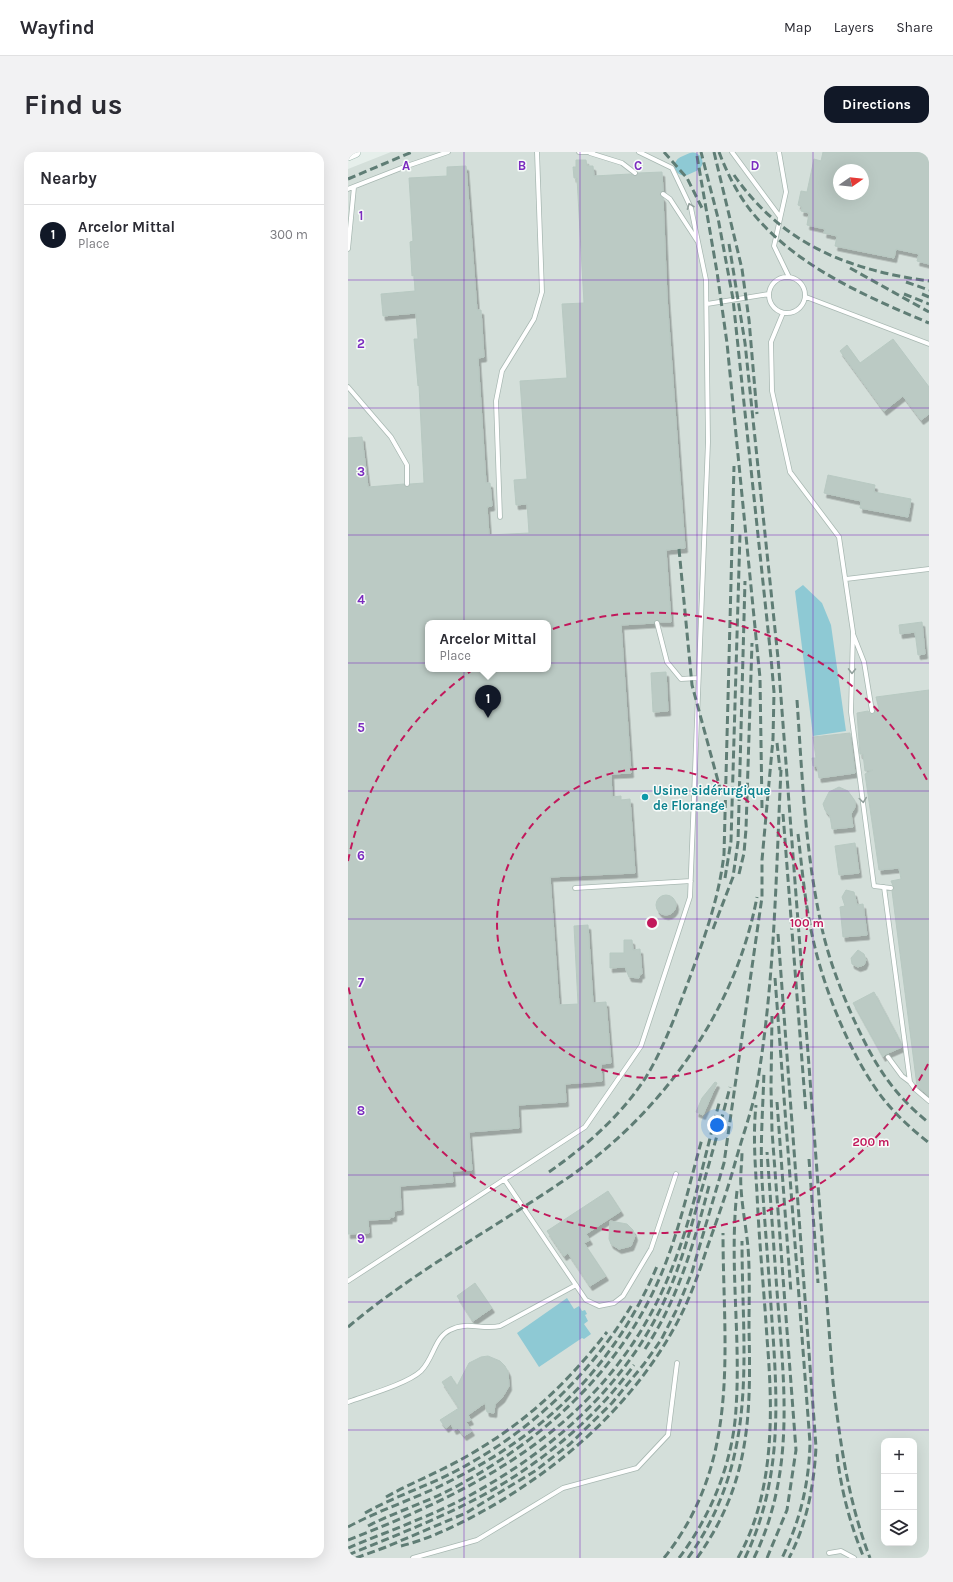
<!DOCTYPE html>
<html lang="en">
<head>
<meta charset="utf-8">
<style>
	:root { --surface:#fff; --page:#f2f2f3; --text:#2b2b33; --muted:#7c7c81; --line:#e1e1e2; --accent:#111827 }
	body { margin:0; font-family:Karla,sans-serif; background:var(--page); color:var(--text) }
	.controls { position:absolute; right:12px; bottom:12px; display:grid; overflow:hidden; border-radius:8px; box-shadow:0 4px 16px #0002 }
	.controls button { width:36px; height:36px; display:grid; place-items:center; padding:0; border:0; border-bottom:1px solid var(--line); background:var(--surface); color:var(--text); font:20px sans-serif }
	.compass { position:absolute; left:485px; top:12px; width:36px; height:36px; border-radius:50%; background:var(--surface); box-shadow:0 4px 16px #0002; rotate:76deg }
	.you { position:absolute; left:369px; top:973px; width:14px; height:14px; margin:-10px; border:3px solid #fff; border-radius:50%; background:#1a73e8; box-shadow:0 0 0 6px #1a73e833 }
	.badge { display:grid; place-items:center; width:26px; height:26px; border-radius:50%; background:var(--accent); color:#fff; font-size:13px; font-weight:700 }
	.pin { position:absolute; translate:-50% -33px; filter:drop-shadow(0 1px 2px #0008) }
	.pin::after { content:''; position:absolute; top:21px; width:14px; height:12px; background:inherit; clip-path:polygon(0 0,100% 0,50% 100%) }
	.popup { position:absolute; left:77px; top:468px; width:126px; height:52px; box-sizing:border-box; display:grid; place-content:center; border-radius:8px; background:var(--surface); filter:drop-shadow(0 1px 3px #0005); font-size:13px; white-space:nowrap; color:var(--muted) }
	.popup b { font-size:15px; color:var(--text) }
	.popup::after { content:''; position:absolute; left:50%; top:100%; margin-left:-8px; border:8px solid transparent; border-top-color:var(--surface) }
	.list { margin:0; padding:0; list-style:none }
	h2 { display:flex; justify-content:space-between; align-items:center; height:52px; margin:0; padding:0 16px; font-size:17px }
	h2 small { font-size:13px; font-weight:400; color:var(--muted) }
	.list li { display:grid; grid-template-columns:26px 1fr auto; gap:12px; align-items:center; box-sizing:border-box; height:60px; padding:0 16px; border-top:1px solid var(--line) }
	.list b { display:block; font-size:15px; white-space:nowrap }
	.list p { margin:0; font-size:13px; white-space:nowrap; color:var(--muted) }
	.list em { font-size:13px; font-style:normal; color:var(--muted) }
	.icon { flex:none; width:22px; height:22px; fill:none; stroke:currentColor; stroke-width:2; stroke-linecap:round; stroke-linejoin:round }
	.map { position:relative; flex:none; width:581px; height:1406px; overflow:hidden; border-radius:12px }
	header { display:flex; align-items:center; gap:24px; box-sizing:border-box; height:56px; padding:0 20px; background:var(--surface); border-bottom:1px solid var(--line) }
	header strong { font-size:19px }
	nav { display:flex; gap:22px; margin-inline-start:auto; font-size:14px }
	.intro { display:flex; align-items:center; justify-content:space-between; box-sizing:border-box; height:96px; padding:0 24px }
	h1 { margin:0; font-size:28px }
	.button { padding:10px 18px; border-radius:12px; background:var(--accent); color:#fff; font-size:14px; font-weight:700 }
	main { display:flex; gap:24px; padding:0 24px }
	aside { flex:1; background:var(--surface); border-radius:12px; box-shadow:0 4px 16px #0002 }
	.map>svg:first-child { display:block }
	.built { fill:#d4dfda; fill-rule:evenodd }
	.water { fill:#8ec9d4 }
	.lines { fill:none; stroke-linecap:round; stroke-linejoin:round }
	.river { stroke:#8ec9d4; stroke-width:19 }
	.building { fill:#bbcac4; stroke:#b8c9c2; fill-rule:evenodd; filter:url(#shadow) }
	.lane-casing { stroke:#a8b8b2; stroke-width:5.5 }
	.secondary-casing { stroke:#a4bbb3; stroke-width:12 }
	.lane { stroke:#fff; stroke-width:4 }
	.secondary { stroke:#fff; stroke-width:11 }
	.rail { stroke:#5f7d75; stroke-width:3; stroke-dasharray:8 4; stroke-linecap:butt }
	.oneway { stroke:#92a09c }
	.grid { fill:none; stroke:#7b2cbf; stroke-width:1; stroke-opacity:0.55 }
	.ring { fill:none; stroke:#c2185b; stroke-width:2; stroke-dasharray:7 5 }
	.culture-dot { fill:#0f9aa8; stroke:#f7fbf9; stroke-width:1.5 }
	.labels { text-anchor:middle; stroke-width:3; stroke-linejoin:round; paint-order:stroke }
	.culture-label { font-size:13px; font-weight:bold; fill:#0d838f; stroke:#f7fbf9; text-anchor:start }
	.grid-label { font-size:13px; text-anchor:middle; font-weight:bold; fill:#7b2cbf; stroke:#f7fbf9; stroke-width:3; stroke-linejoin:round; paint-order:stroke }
	.centre { fill:#c2185b; stroke:#f7fbf9; stroke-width:2 }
	.ring-label { font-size:12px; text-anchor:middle; font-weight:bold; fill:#c2185b; stroke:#f7fbf9; stroke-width:3; stroke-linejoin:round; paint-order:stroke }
</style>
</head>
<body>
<header>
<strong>Wayfind</strong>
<nav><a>Map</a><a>Layers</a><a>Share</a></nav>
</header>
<div class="intro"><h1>Find us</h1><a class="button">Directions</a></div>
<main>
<aside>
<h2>Nearby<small></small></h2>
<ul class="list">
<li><span class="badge">1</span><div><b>Arcelor Mittal</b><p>Place</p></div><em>300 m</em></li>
</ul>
</aside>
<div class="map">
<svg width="581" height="1406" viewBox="0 0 581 1406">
	<defs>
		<filter id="shadow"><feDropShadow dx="2.5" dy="4.5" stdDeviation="0" flood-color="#0004"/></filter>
	</defs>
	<rect width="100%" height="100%" fill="#e6efeb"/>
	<path class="built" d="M43,0h538v1406h-581v-1389zM491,18h24v24h-24zM80,471h120v46h-120zM536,1289h30v102h-30z"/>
	<path class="water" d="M455,433l19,18 9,22 15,106 -33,5 -18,-145z
		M219,1146l7,11 5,-3 3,5 3,-1 2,4 -2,1 3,6 -4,3 7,10 -7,5 -2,-1 -43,29 -22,-34z"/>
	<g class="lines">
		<path class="river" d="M336,14l9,-4"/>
	</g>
	<path class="building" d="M475,0h106v112l-12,-3 2,-7 -23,-5 -2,9 -59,-12 2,-10 -13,-3 1,-4 -18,-4 2,-12 -8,-2 1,-4 -4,-2 3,-14 6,1 7,-33 7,2zM491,18h24v24h-24z
		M228,8h10l1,6h6l1,10 36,-2 5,2 3,-3 24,-1 1,19 -3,3 3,4 4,99 18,251 -19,2 5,72h-11l-3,-2 -3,3 -33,2 10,148 -20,1 1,23 9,-1v4l9,-1 5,74 -85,4 9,128 19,-1 -4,-78 14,-1 5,78 13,-1 5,61 -10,1 1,17 -37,3 1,18 -48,3 1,23 -50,4 3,38 -20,1 1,11 -53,4 1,24 -7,1v6h-5l1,2 -22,1 1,13 -21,1v-796l14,-1 6,50 36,-3 3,3 3,-3 14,-1 -5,-98 -1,1 -4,-47h4l-2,-26 -33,3 -2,-22 34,-3 -1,-16 -2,1 -2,-34 3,-1 -4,-63 38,-2v-9l19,-1 11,144h4l3,47 -6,1 8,125h4l2,23 -5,1 2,28 40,-2 -2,-29 -11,1 -2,-25 13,-1 -7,-98 47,-3 -5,-74 22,-1 -7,-125h-3l-1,-11h3zM78,471h122v46h-120z
		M545,187l36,48v27l-8,6 -18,-24 -19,15 -44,-60 7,-6 13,18z
		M480,323l47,10 -1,7 37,7 -3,18 -48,-9 1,-7 -37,-8z
		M574,470l3,32 -7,1 -3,-23 -15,2 -1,-9z
		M318,520l2,39 -15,1 -2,-39z
		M581,538v406l-12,-10 -25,-195 2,-3 -3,-7 10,-2 -2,-11 -20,2 -14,-96 8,-4 -8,1 -2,-17h-3l-3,-41 11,-2 2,3h4l1,-4 4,-1 -3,-12z
		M502,581l5,40 -36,5 -2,-12h-4l-1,-8h4l-3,-21z
		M491,635l9,4 7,10v6l-4,7 2,13 -21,2 -2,-13 -5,-6 -2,-6 6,-12z
		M507,691l4,30 -20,2 -4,-29z
		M498,738l8,2 3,13 6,-1 4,31 -24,2 -3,-30 5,-1 -3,-9z
		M308 753a10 10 0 1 1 20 0a10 10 0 1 1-20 0Z
		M276,788h8l1,10 7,-1 2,25h-2l-1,4 -10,-1 -4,-10 -15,1v-15h14z
		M510,798l6,4 2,6 -2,5 -6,2 -6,-3 -1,-6z
		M526,840l27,51 1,4 -16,7 -3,3 -30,-54z
		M367,930l2,1 -14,32 -7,-3 6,-14z
		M260,1039l13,20 -35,23 4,6 -6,3 22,33 -16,10 -22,-33 -4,3 -17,-25z
		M262,1069l17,3 6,6 2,6 -4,10 -12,3 -8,-5 -2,-5z
		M127,1131l17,25 -19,13 -16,-25z
		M140,1204l12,5 5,5 3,6 1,14 -7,12 -7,6 -1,9 -7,-1 -2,-9 -17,12 3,5 -5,2 6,9 -8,5 -6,-8 -4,2 -3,-6 -5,4 -6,-8 19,-12 -17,-26 9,-6 6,10 12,-23 12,-6z"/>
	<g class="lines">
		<defs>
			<path id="lane" d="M231,0h14
				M384,0l48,65
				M431,0l7,40 -12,54 15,31
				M242,1l32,10 13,10
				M0,37l56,-22 44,-15
				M315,42l7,5 28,43
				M0,97l6,-62
				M421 143a18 18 0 1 1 36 0a18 18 0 1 1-36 0Z
				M458,145l123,47
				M359,152l62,-10
				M435,161l-12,29 1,49 18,81 49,65 14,95 -2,80 23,174 17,2
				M0,235l43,50 16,28v19
				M152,365l-4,-116 6,-30 32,-52 8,-27 -5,-140
				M498,427l83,-10
				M309,471l10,39 14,17 17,-1
				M505,482l11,28 8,49
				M536,735l26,195 -8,-6 -14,-19
				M227,736l116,-7
				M562,930l5,7 14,12
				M156,1027l82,121 13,6 15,-3 9,-7 28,-47 25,-75
				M0,1129l237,-154 56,-81 49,-149 18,-455 -2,-162 -15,-72 -19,-40 -33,-16
				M0,1250c19,-7 59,-18 73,-31 13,-13 13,-33 29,-41 16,-9 33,0 50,-4l76,-41
				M481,1401l12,-2 13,7
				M65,1406l64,-18 86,-52 74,-20 31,-33 9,-72"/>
			<path id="secondary" d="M0,3l7,-3"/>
		</defs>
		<use href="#lane" class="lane-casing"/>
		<use href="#secondary" class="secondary-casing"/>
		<use href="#lane" class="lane"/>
		<use href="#secondary" class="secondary"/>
		<path class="rail" d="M316,0l23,26 15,30
			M366,0l28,117 7,51 8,94
			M371,0c8,21 18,41 32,59 44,55 114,85 178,112
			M349,4l20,116 10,71 33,335 2,130
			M386,23c48,69 114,95 195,106
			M0,27l64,-27
			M381,92l16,99 33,315 55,724c7,60 15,119 37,176
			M502,116l79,44
			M558,130l23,8
			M556,142l25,10
			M574,142l7,3
			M331,397l13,136 29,107
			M449,548c5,73 8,148 23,219 7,36 20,70 35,103 20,43 37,71 74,101
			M429,591l3,27
			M435,662l23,299
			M450,682c4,34 7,70 15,105 11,51 39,121 72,162 13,16 28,29 44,42
			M391,722l5,-21 2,-24 6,-186
			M377,726l6,-37 9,-308
			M365,777l20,-52 5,-35 7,-261
			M430,782l38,513c-2,38 -9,77 -27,111
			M427,826l35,465c-1,41 -10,78 -28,115
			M429,950l14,191
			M461,1007l9,124
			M201,1020c37,-26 72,-56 97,-95 19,-31 31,-66 44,-100 15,-41 29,-79 34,-123l10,-388
			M0,1175c69,-58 150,-101 224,-152 92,-65 164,-166 185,-278
			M297,1197c33,-49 49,-106 64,-163
			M489,1302c4,36 13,70 27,104
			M38,1345c25,-14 51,-24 76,-38 61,-34 103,-73 145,-127
			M17,1361c28,-16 60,-26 89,-41 75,-39 136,-96 179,-169
			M20,1374c29,-15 61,-24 91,-41 87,-48 161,-115 201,-208 19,-44 29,-92 42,-138
			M0,1375c35,-19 73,-30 108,-49 94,-48 161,-116 202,-214
			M0,1388c135,-52 255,-116 317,-255 26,-58 38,-124 55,-185
			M53,1394c35,-9 67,-26 98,-44 71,-43 133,-99 174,-172 15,-26 25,-54 34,-82 10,-28 20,-56 28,-85 8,-29 20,-60 24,-90 16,-100 17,-202 22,-303
			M0,1396c38,-16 78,-30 115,-49 87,-46 164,-113 204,-204 15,-33 24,-68 34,-103 10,-35 20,-70 29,-105
			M0,1403c41,-17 83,-33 122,-53 63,-32 122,-79 164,-137
			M8,1406l30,-11 80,-34 69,-42 35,-27 42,-41 32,-39 17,-24 16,-31 15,-37 32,-109 38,-266v-37l11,-121 1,-47 -3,-34 -38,-359 -15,-81 -17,-66
			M316,1406c78,-98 59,-209 59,-325
			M331,1406c32,-42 54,-96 57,-149 5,-72 -7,-146 1,-218
			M340,1406c72,-101 54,-201 54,-317
			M349,1406c53,-75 54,-141 52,-229 0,-27 1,-55 -1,-82 -2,-20 -6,-40 -7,-60 -1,-12 1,-24 1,-36
			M390,1406c37,-66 35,-147 29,-220 -3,-48 -8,-97 -10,-145 -2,-30 -4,-59 -1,-88
			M397,1406c37,-77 33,-154 27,-237 -3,-47 -7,-94 -10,-141 -2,-36 1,-73 2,-109
			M406,1406c40,-83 31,-166 24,-254 -4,-51 -7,-101 -11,-152
			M419,1406l20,-48 9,-60 -24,-319 -1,-44 1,-71"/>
	</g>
	<defs><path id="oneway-chevron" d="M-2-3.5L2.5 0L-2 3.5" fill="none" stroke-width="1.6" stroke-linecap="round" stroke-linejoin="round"/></defs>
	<g class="oneway">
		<use href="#oneway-chevron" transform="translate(342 54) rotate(-111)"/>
		<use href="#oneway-chevron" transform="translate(504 519) rotate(91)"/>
		<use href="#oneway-chevron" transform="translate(515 648) rotate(82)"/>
	</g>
	<path class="grid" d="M116,0v1406M232,0v1406M349,0v1406M465,0v1406M0,128h581M0,256h581M0,383h581M0,511h581M0,639h581M0,767h581M0,895h581M0,1023h581M0,1150h581M0,1278h581"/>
	<g class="ring">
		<circle cx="304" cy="771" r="155"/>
		<path d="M580 912A310 310 0 0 1 0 833M0 709A310 310 0 0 1 580 630"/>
	</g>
	<circle class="culture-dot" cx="297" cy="645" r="4"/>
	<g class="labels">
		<g class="culture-label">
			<text x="305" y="643">Usine sidérurgique<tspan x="305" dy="15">de Florange</tspan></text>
		</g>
	</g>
	<g class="grid-label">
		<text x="58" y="18">A</text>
		<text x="174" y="18">B</text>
		<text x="290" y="18">C</text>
		<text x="407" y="18">D</text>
		<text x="13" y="68">1</text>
		<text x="13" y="196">2</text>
		<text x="13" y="324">3</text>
		<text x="13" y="452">4</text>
		<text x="13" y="580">5</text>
		<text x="13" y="708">6</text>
		<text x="13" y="835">7</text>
		<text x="13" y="963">8</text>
		<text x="13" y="1091">9</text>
	</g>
	<circle cx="304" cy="771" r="6" class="centre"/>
	<g class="ring-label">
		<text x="459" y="775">100 m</text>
		<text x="523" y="994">200 m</text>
	</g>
</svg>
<div class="controls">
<button>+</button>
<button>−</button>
<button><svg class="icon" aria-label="layers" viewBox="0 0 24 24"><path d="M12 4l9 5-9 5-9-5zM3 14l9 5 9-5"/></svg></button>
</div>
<svg class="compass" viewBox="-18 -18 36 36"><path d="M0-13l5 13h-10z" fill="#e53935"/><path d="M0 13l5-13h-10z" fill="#7c7c81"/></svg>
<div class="you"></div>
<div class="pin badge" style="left:140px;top:566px">1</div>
<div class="popup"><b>Arcelor Mittal</b>Place</div>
</div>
</main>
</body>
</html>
